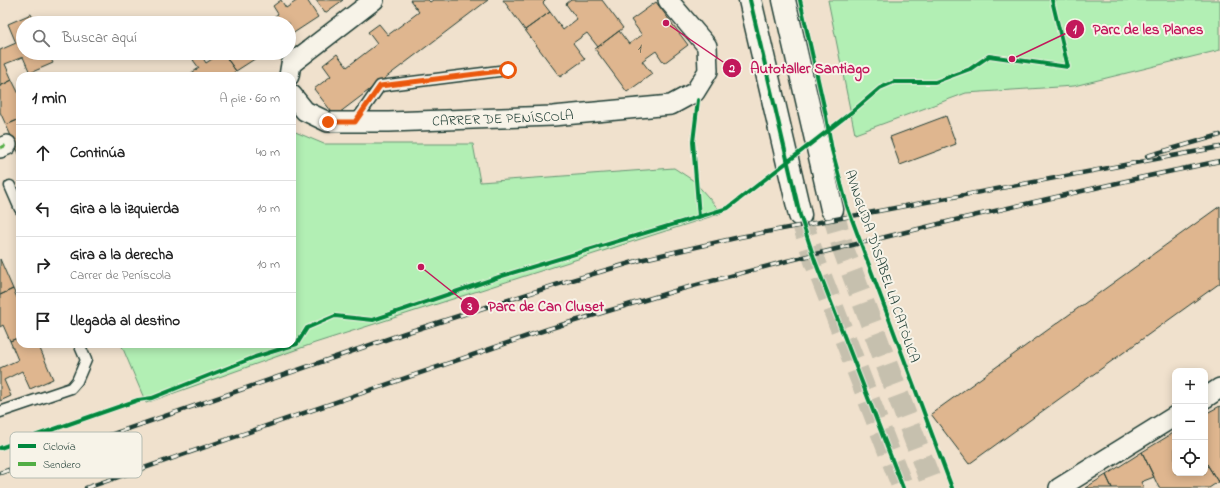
<!DOCTYPE html>
<html lang="es">
<head>
<meta charset="utf-8">
<style>
	:root { --surface:#fff; --page:#f2f2f2; --text:#222; --muted:#767676; --line:#e0e0e0 }
	body { margin:0; font-family:"Indie Flower",sans-serif; background:var(--page); color:var(--text) }
	.controls { position:absolute; right:12px; bottom:12px; display:grid; overflow:hidden; border-radius:8px; box-shadow:0 2px 10px #0003 }
	.controls button { width:36px; height:36px; display:grid; place-items:center; padding:0; border:0; border-bottom:1px solid var(--line); background:var(--surface); color:var(--text); font:20px sans-serif }
	.stop { position:absolute; width:12px; height:12px; margin:-9px; border:3px solid #ea580c; border-radius:50%; background:#fff }
	.stop.end { background:#ea580c; border-color:#fff; box-shadow:0 1px 4px #0008 }
	.list { margin:0; padding:0; list-style:none }
	h2 { display:flex; justify-content:space-between; align-items:center; height:52px; margin:0; padding:0 16px; font-size:17px }
	h2 small { font-size:13px; font-weight:400; color:var(--muted) }
	.list li { display:grid; grid-template-columns:26px 1fr auto; gap:12px; align-items:center; box-sizing:border-box; height:56px; padding:0 16px; border-top:1px solid var(--line) }
	.list b { display:block; font-size:15px; white-space:nowrap }
	.list p { margin:0; font-size:13px; white-space:nowrap; color:var(--muted) }
	.list em { font-size:13px; font-style:normal; color:var(--muted) }
	.icon { flex:none; width:22px; height:22px; fill:none; stroke:currentColor; stroke-width:2; stroke-linecap:round; stroke-linejoin:round }
	.map { position:relative; flex:none; width:1220px; height:488px; overflow:hidden }
	.search { position:absolute; background:var(--surface); box-shadow:0 2px 10px #0003; left:16px; top:16px; width:280px; height:44px; display:flex; align-items:center; gap:10px; box-sizing:border-box; padding:0 14px; border-radius:22px; color:var(--muted); font-size:15px }
	.panel { position:absolute; background:var(--surface); box-shadow:0 2px 10px #0003; left:16px; top:72px; width:280px; height:276px; border-radius:12px }
	.map>svg:first-child { display:block }
	.green { fill:#b2efb4; stroke:#689674 }
	.building { fill:#dfb68f; stroke:#1f3d34 }
	.lines { fill:none; stroke-linecap:round; stroke-linejoin:round }
	.tertiary-tunnel { stroke:#c6c0ae; stroke-width:22; stroke-dasharray:22 11; stroke-linecap:butt }
	.service-casing { stroke:#1f3d34; stroke-width:13 }
	.minor-casing { stroke:#1f3d34; stroke-width:22 }
	.tertiary-casing { stroke:#1f3d34; stroke-width:25 }
	.service { stroke:#f7f3e8; stroke-width:10 }
	.minor { stroke:#f7f3e8; stroke-width:19 }
	.tertiary { stroke:#f7f3e8; stroke-width:22 }
	.rail-casing { stroke:#1f3d34; stroke-width:4.5 }
	.rail { stroke:#f7f3e8; stroke-width:3; stroke-dasharray:9; stroke-linecap:butt }
	.quiet { stroke:#52ad45; stroke-width:3; stroke-dasharray:6 3; stroke-linecap:butt }
	.cycleway-casing { stroke:#f7f3e8; stroke-width:6 }
	.cycleway { stroke:#00873e; stroke-width:4 }
	.route { stroke:#ea580c; stroke-width:5 }
	.labels { text-anchor:middle; stroke-width:4; stroke-linejoin:round; paint-order:stroke }
	.number-label { font-size:12px; fill:#4f5b4b }
	.street-label { font-size:14px; fill:#1f3d34; stroke:#f7f3e8 }
	.key { fill:#f7f3e8; stroke:#b6bcb2; stroke-width:1 }
	.key-label { font-size:11px; fill:#1f3d34 }
	.leader { fill:none; stroke:#c2185b; stroke-width:1.5 }
	.callout-dot { fill:#c2185b; stroke:#f7f3e8; stroke-width:1.5 }
	.mark-label { font-size:12px; text-anchor:middle; font-weight:bold; fill:#fff }
	.callout-label { font-size:15px; text-anchor:middle; font-weight:bold; fill:#c2185b; stroke:#f7f3e8; stroke-width:4; stroke-linejoin:round; paint-order:stroke }
</style>
</head>
<body>
<div class="map">
<svg width="1220" height="488" viewBox="0 0 1220 488">
	<rect width="100%" height="100%" fill="#f0e1cd"/>
	<filter id="ink" filterUnits="userSpaceOnUse"><feTurbulence type="fractalNoise" baseFrequency=".025" numOctaves="2"/><feDisplacementMap in="SourceGraphic" scale="8" xChannelSelector="R" yChannelSelector="G"/><feConvolveMatrix kernelMatrix="1 2 1 2 8 2 1 2 1" color-interpolation-filters="sRGB"/></filter>
	<g filter="url(#ink)">
		<path class="green" d="M828,0h392v50l-146,36 -108,7 -111,41z
			M292,129l1,2 31,13h149l7,38 194,-14 20,13 28,32 -407,130 -169,60 -25,-59h171z"/>
		<path class="building" d="M281,0l5,8 12,-8h9l11,17 -29,19v-13l-24,-1 13,-8 -5,-8z
			M316,0h27l-18,13z
			M410,0h18l2,2 3,-2h55l-153,116 -21,-27 17,-13 -8,-11 14,-11 10,13 30,-23 -9,-12 11,-8 9,11 31,-23z
			M503,0h43l-3,3 7,9 -25,18z
			M571,0h31l21,28 -25,19 -11,-14 -14,10 12,16 -25,18 -35,-47 25,-18 13,18 14,-11 -11,-15z
			M656,2l32,43 -24,18 -8,-12 -14,10 10,13 -25,18 -32,-43 24,-18 10,13 13,-9 -11,-15z
			M31,14l4,9h-12v30h25l5,10 -23,10 -7,-16 -18,7 7,16 -12,6v-36l16,-7 -8,-19z
			M221,53h2l13,18 -7,5h-42l12,-8 -6,-8 8,-5 5,8z
			M223,53h41l-28,18z
			M12,80l8,16v23l-14,6 -6,-13v-26z
			M946,116l10,28 -56,21 -10,-28z
			M20,119v37l-14,-31z
			M1220,206v77l-251,181 -38,-50z
			M0,259l13,30 -13,6z
			M13,289l7,15v33l-10,4 -7,-16 -3,2v-32z
			M20,337v7h18l15,35 -23,10 -8,-18 -18,9 7,16 -11,5v-33l18,-8 -8,-19z
			M1220,406v75l-2,1 -13,-21v-47z
			M1175,432v41h30v-12l13,21 -9,6h-50l-17,-36z
			M1142,452l12,25 -13,5 3,6h-32l-6,-13z
			M1106,475l6,13h-27z"/>
		<g class="lines">
			<path class="tertiary-tunnel" d="M832,209l12,42 89,237
				M800,215l15,46 88,227"/>
			<defs>
				<path id="service" d="M355,122l25,-36 127,-16
					M10,186l10,23
					M0,412l71,-24 6,-7 9,-21 -7,-16"/>
				<g id="minor">
					<path d="M289,76l2,-12 83,-64"/>
					<path id="s1" d="M292,95l13,16 23,11h61l164,-6 118,-11 24,-13 13,-21 -1,-25 -39,-46"/>
					<path d="M0,148l7,-3"/>
					<path d="M1205,398l15,-10"/>
					<path d="M1059,488l116,-72"/>
				</g>
				<path id="tertiary" d="M750,0l50,215
					M784,0l48,209"/>
			</defs>
			<use href="#service" class="service-casing"/>
			<use href="#minor" class="minor-casing"/>
			<use href="#tertiary" class="tertiary-casing"/>
			<use href="#service" class="service"/>
			<use href="#minor" class="minor"/>
			<use href="#tertiary" class="tertiary"/>
			<defs>
				<path id="rail" d="M1147,156l73,-21
					M0,473l405,-140 157,-50 82,-24 96,-22 480,-90
					M86,488l462,-159 130,-39 109,-29 164,-40 188,-43 81,-17"/>
			</defs>
			<use href="#rail" class="rail-casing"/>
			<use href="#rail" class="rail"/>
			<path class="quiet" d="M0,148l7,-3"/>
			<defs>
				<path id="cycleway" d="M750,0l50,215 15,46 88,227
					M800,0l25,111 7,39 15,56 105,282
					M698,100l-5,42 6,75
					M0,448l138,-48 14,-2 103,-41 42,-13 10,-16 28,-12 38,4 129,-44 226,-68 125,-97 27,-23 14,-6h41l35,-13 19,-13 79,11 -16,-67"/>
			</defs>
			<use href="#cycleway" class="cycleway-casing"/>
			<use href="#cycleway" class="cycleway"/>
		</g>
	</g>
	<g class="lines" filter="url(#ink)">
		<path class="route" d="M328,122h27l25,-36 128,-16"/>
	</g>
	<g class="labels">
		<g class="number-label">
			<text x="640" y="52">1</text>
		</g>
		<g class="street-label">
			<text dy="5" stroke="none"><textPath href="#s1" startOffset="221">CARRER DE PENÍSCOLA</textPath></text>
			<text transform="translate(883 266) rotate(71)" y="5">AVINGUDA D'ISABEL LA CATÒLICA</text>
		</g>
	</g>
	<rect x="10" y="432" width="132" height="46" rx="6" class="key"/>
	<rect x="18" y="444" width="18" height="4" fill="#00873e"/>
	<rect x="18" y="462" width="18" height="4" fill="#52ad45"/>
	<g class="key-label">
		<text x="43" y="450">Ciclovía</text>
		<text x="43" y="468">Sendero</text>
	</g>
	<path class="leader" d="M1012 59L1075 29M666 23L732 68M421 267L470 306"/>
	<g class="callout-dot">
		<circle cx="1012" cy="59" r="4"/>
		<circle cx="666" cy="23" r="4"/>
		<circle cx="421" cy="267" r="4"/>
		<circle cx="1075" cy="29" r="10"/>
		<circle cx="732" cy="68" r="10"/>
		<circle cx="470" cy="306" r="10"/>
	</g>
	<g class="mark-label">
		<text x="1075" y="33">1</text>
		<text x="732" y="72">2</text>
		<text x="470" y="310">3</text>
	</g>
	<g class="callout-label">
		<text x="1148" y="34">Parc de les Planes</text>
		<text x="810" y="73">Autotaller Santiago</text>
		<text x="546" y="311">Parc de Can Cluset</text>
	</g>
</svg>
<div class="controls">
<button>+</button>
<button>−</button>
<button><svg class="icon" aria-label="locate" viewBox="0 0 24 24"><circle cx="12" cy="12" r="6"/><path d="M12 2v4M12 18v4M2 12h4M18 12h4"/></svg></button>
</div>
<div class="stop" style="left:508px;top:70px"></div>
<div class="stop end" style="left:328px;top:122px"></div>
<div class="search"><svg class="icon" aria-label="search" viewBox="0 0 24 24"><circle cx="10" cy="10" r="6"/><path d="M15 15l6 6"/></svg>Buscar aquí</div>
<section class="panel">
<h2>1 min<small>A pie · 60 m</small></h2>
<ul class="list">
<li><svg class="icon" aria-label="ahead" viewBox="0 0 24 24"><path d="M12 20V5M6 11l6-6 6 6"/></svg><div><b>Continúa</b></div><em>40 m</em></li>
<li><svg class="icon" aria-label="left" viewBox="0 0 24 24"><path d="M17 20v-9H6M10 6l-5 5 5 5"/></svg><div><b>Gira a la izquierda</b></div><em>10 m</em></li>
<li><svg class="icon" aria-label="right" viewBox="0 0 24 24"><path d="M7 20v-9h11M14 6l5 5-5 5"/></svg><div><b>Gira a la derecha</b><p>Carrer de Peníscola</p></div><em>10 m</em></li>
<li><svg class="icon" aria-label="arrive" viewBox="0 0 24 24"><path d="M6 21V4h12l-3 4 3 4H6"/></svg><div><b>Llegada al destino</b></div></li>
</ul>
</section>
</div>
</body>
</html>
